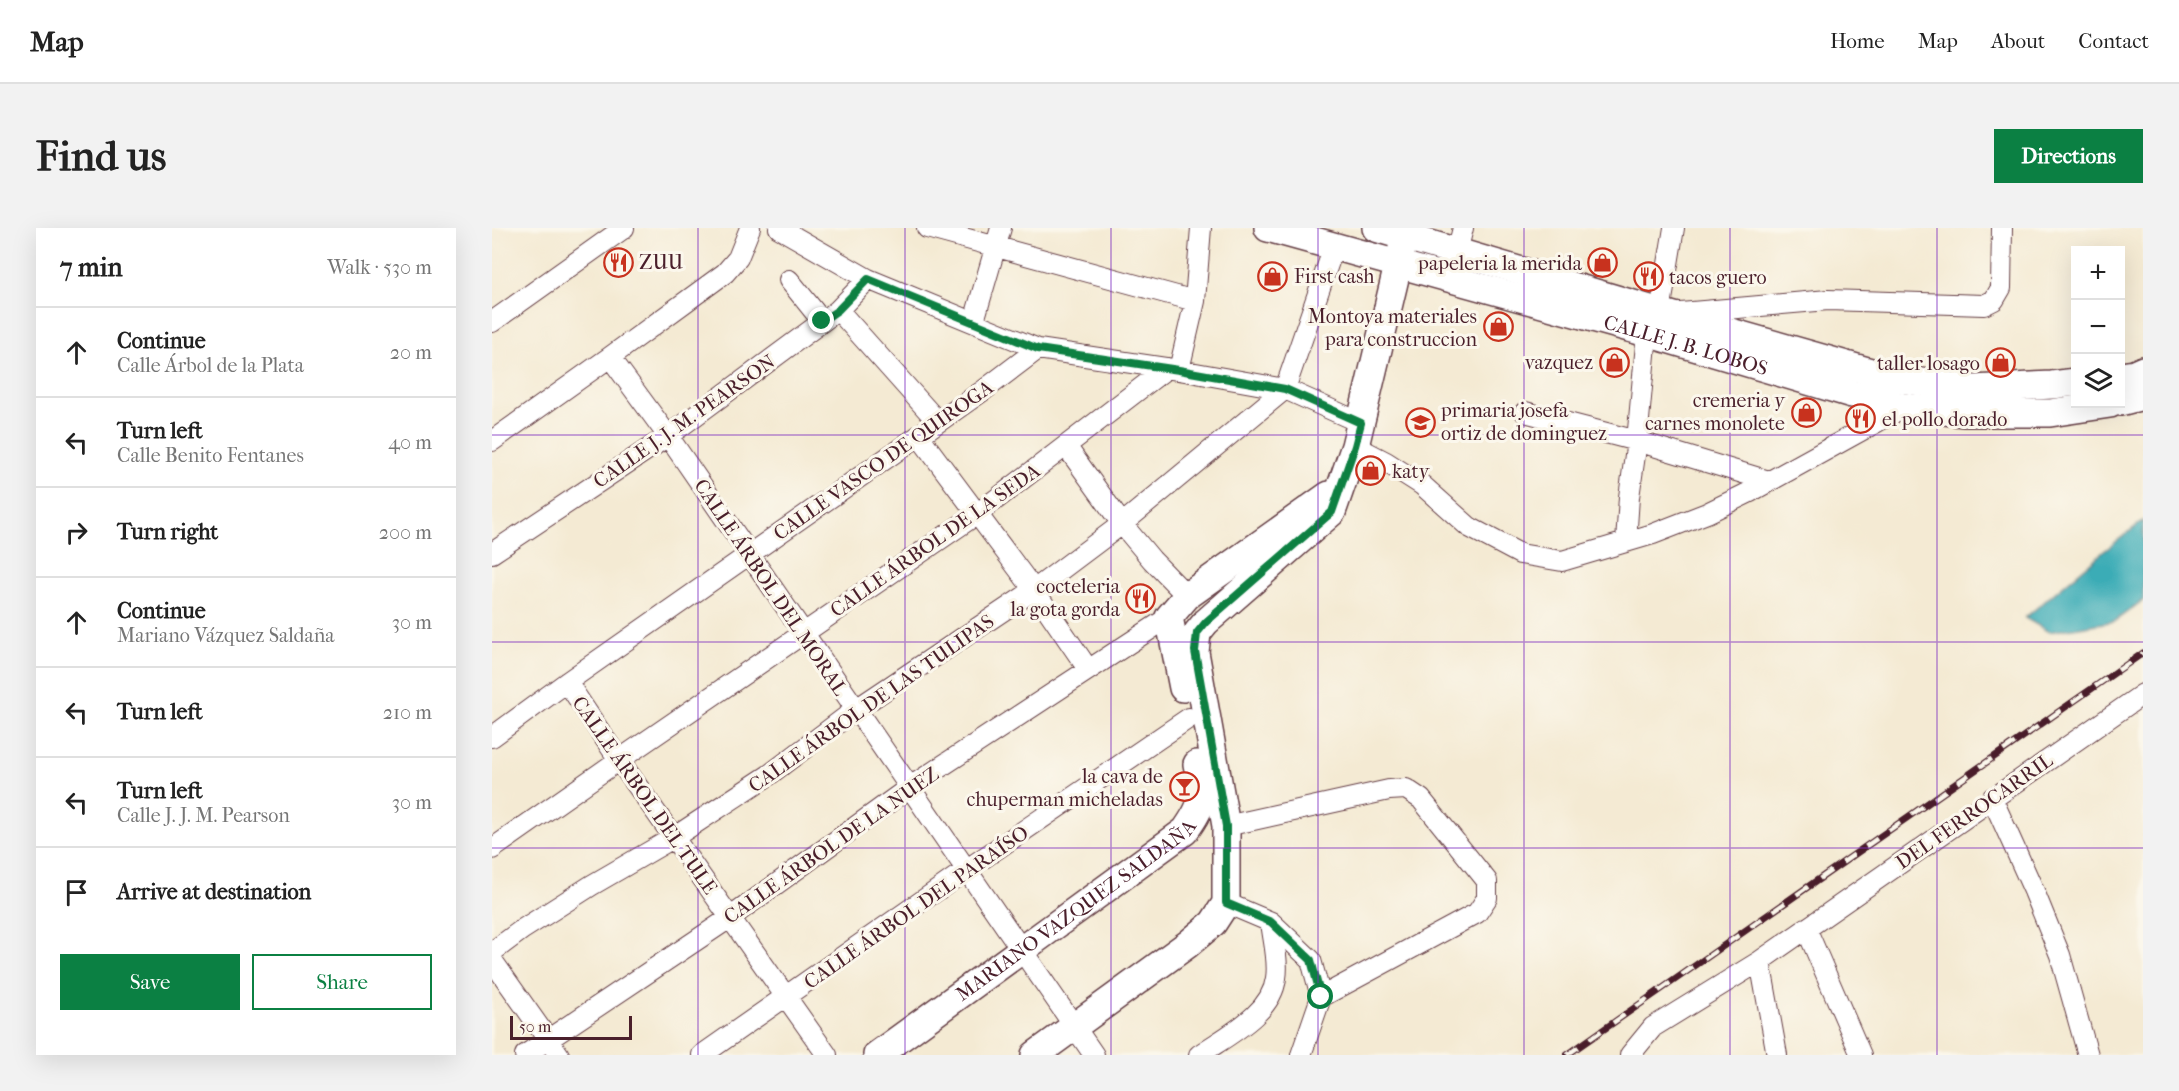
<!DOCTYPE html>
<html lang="en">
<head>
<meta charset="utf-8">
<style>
	:root { --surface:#fff; --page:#f2f2f2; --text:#222; --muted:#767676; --line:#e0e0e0; --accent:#0b8043 }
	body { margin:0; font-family:"IM FELL French Canon",serif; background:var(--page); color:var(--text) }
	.controls { position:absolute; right:18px; top:18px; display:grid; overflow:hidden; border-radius:0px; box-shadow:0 6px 24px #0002 }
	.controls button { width:54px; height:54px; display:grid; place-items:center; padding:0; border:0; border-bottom:2px solid var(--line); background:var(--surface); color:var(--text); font:30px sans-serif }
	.scale { position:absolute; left:18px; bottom:15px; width:122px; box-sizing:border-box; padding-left:6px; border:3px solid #4a1f2b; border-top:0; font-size:16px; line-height:21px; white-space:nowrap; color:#4a1f2b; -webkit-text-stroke:4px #fbf7ec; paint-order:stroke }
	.stop { position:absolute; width:18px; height:18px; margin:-14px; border:4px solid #0b8043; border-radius:50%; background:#fff }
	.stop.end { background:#0b8043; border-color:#fff; box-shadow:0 2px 6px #0008 }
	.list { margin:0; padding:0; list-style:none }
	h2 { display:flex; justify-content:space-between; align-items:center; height:78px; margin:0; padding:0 24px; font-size:26px }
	h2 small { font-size:20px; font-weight:400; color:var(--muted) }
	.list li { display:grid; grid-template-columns:39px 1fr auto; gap:18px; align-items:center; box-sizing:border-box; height:90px; padding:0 24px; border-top:2px solid var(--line) }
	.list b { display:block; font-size:22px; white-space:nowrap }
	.list p { margin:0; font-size:20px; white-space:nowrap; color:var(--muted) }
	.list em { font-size:20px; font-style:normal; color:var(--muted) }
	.actions { display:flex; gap:12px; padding:18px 24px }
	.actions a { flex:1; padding:14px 0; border:2px solid var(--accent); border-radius:0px; text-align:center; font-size:21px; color:var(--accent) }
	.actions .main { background:var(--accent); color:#fff }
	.icon { flex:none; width:33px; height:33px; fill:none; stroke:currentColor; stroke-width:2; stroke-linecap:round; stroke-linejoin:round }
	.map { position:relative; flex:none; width:1651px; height:827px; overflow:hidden; border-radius:0px }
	header { display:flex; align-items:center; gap:36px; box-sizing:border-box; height:84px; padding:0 30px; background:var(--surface); border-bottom:2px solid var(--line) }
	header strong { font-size:28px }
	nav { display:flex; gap:33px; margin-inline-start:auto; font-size:21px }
	.intro { display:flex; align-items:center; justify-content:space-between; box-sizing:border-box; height:144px; padding:0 36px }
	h1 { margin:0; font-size:42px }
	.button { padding:15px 27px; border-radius:0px; background:var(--accent); color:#fff; font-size:21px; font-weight:700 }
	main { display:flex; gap:36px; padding:0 36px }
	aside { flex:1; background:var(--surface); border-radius:0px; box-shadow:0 6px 24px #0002 }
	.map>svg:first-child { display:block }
	.water { fill:#3bacb6; stroke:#426670; stroke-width:1.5 }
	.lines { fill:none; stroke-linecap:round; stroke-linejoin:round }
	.street-casing { stroke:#643d44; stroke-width:22 }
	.secondary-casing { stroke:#643d44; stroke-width:30 }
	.street { stroke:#fff; stroke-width:20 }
	.secondary { stroke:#fff; stroke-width:27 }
	.rail-casing { stroke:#4a1f2b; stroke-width:7 }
	.rail { stroke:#fbf7ec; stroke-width:4.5; stroke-dasharray:14; stroke-linecap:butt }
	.route { stroke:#0b8043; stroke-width:8 }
	.grid { fill:none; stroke:#7b2cbf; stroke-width:1.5; stroke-opacity:0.55 }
	.labels { text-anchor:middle; stroke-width:6; stroke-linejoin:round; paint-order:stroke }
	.poi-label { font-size:20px; fill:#4a1f2b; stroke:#fbf7ec; text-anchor:end }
	.street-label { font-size:20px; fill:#4a1f2b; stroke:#fbf7ec }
</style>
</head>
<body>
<header>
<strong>Map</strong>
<nav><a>Home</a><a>Map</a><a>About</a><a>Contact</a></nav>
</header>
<div class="intro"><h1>Find us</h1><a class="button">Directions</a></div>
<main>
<aside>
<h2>7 min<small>Walk · 530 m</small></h2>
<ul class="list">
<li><svg class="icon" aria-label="ahead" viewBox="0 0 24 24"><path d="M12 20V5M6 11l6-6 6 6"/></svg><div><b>Continue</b><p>Calle Árbol de la Plata</p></div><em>20 m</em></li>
<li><svg class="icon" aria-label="left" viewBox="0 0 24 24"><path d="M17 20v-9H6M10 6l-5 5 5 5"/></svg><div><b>Turn left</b><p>Calle Benito Fentanes</p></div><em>40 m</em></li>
<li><svg class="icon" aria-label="right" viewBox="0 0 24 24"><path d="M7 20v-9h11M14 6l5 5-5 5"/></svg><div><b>Turn right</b></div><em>200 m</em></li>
<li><svg class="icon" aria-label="ahead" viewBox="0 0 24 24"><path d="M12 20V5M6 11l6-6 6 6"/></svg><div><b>Continue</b><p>Mariano Vázquez Saldaña</p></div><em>30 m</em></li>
<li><svg class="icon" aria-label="left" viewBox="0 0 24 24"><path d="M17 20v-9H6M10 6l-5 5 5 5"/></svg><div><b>Turn left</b></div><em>210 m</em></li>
<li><svg class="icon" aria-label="left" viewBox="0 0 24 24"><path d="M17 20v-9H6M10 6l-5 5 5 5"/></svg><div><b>Turn left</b><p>Calle J. J. M. Pearson</p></div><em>30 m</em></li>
<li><svg class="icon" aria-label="arrive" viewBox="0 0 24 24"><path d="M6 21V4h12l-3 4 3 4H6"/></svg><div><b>Arrive at destination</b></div></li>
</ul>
<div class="actions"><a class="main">Save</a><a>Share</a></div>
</aside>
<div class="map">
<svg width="1651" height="827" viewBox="0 0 1651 827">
	<rect width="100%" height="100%" fill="#fbf7ec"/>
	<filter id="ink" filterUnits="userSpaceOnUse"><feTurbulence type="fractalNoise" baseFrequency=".0167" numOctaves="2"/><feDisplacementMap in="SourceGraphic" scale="12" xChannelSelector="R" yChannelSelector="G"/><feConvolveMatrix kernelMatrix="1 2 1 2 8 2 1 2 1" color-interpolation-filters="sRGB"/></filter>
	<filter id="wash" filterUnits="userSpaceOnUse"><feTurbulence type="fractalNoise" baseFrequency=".008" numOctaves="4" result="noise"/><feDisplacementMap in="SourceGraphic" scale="24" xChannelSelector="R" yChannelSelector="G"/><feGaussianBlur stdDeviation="1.35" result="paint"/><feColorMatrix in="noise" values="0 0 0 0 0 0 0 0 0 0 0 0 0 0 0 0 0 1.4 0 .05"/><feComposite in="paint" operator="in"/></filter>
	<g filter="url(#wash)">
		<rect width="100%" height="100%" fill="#f4ead3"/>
		<path class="water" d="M1651,293v79l-28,21 -66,11 -24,-14 78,-66z"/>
	</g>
	<g filter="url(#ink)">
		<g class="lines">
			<defs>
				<path id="street" d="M287,0l89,51 170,70 141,21 106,19 76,34
					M435,0l268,73
					M965,24l6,-24
					M297,52l33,41
					M346,82l100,112
					M1168,84l14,-84
					M1189,85l147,-13 156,5 10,-5 7,-12 1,-60
					M482,93l27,-93
					M0,94l132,-94
					M118,129l58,79 426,619
					M687,142l16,-69 6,-73
					M1033,184l112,29 132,40
					M427,208l115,154 54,79
					M0,213l118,-84 115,-84 13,-15 12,-30
					M574,218l56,78 30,36 35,36
					M863,218l31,16 36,23 47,42 51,27 42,7 91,-27 54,-21 43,-21 154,-85
					M1134,314l3,-45 8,-56 10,-108
					M0,325l176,-117 170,-126 30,-31
					M75,454l52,78 208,295
					M0,509l75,-55 417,-292 54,-41
					M1500,570l42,93 26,64 28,100
					M734,598l163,-36 17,-1 15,10 66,82v17l-10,15 -156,84
					M0,621l127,-89 358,-246 190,-146
					M734,675l45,19 40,38 10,37 -20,58
					M1314,700l55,127
					M0,724l31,-23 69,-44 81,-47 96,-63 86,-65 179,-120 88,-66 163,-135 49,-142
					M0,732l67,95
					M1268,733l17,94
					M33,827l206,-138 179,-130 259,-170
					M210,827l264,-185 223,-152
					M707,827c27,-19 73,-41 77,-77 3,-17 -3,-38 -5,-56
					M1138,827l23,-28 107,-66 383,-267"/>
				<g id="secondary">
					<path id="s1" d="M776,0l379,105 205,61 52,13 61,6h85l60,-9"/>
					<path d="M884,0l284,84 232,66 81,11 79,-4 24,-3"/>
					<path d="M1628,148l14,-2 9,-4"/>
					<path d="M1628,174l23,-6"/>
					<path d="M691,460l-14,-71 18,-21 142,-101"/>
					<path id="s2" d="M385,827l308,-224c20,-28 19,-34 12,-67"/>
					<path d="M543,827l153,-111 25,-21 13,-20v-77l-31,-174 2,-19 9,-11 126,-110 23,-66 50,-210"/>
				</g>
			</defs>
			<use href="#street" class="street-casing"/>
			<use href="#secondary" class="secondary-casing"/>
			<use href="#street" class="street"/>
			<use href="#secondary" class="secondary"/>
			<defs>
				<path id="rail" d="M1075,827l576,-402"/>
			</defs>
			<use href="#rail" class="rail-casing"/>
			<use href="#rail" class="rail"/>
		</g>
	</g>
	<g class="lines" filter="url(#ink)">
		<path class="route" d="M330,93l16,-11 30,-31 170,70 141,21 106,19 76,34 -6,23 -23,66 -126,110 -9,11 -2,18 31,175v77l45,19 40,38 10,37"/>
	</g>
	<path class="grid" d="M206,0v827M413,0v827M619,0v827M826,0v827M1032,0v827M1238,0v827M1445,0v827M0,207h1651M0,414h1651M0,620h1651"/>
	<defs>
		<symbol id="restaurant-ring" viewBox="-11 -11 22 22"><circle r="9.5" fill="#fbf7ec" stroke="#c8321e" stroke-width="1.5"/><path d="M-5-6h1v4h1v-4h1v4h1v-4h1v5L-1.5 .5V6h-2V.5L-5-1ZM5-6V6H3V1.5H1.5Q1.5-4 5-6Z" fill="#c8321e"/></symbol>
		<symbol id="shop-ring" viewBox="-11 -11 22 22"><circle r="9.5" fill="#fbf7ec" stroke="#c8321e" stroke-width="1.5"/><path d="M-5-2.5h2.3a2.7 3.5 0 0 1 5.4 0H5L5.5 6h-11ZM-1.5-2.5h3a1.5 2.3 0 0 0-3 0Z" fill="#c8321e"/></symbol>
		<symbol id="school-ring" viewBox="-11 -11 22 22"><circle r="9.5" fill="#fbf7ec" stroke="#c8321e" stroke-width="1.5"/><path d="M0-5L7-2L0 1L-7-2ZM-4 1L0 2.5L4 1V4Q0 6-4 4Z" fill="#c8321e"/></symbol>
		<symbol id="bar-ring" viewBox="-11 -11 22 22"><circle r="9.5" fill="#fbf7ec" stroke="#c8321e" stroke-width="1.5"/><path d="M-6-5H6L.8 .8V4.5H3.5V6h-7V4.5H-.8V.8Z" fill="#c8321e"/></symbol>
	</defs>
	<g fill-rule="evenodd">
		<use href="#restaurant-ring" x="110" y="18" width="33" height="33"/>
		<use href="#shop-ring" x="1094" y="18" width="33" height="33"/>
		<use href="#shop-ring" x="764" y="32" width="33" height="33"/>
		<use href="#restaurant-ring" x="1140" y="32" width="33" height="33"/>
		<use href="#shop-ring" x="990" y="82" width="33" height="33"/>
		<use href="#shop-ring" x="1106" y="118" width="33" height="33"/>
		<use href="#shop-ring" x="1492" y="118" width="33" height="33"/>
		<use href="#shop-ring" x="1298" y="168" width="33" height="33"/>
		<use href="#restaurant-ring" x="1352" y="174" width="33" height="33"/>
		<use href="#school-ring" x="912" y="178" width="33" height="33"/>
		<use href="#shop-ring" x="862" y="226" width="33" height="33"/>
		<use href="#restaurant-ring" x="632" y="354" width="33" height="33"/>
		<use href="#bar-ring" x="676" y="542" width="33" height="33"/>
	</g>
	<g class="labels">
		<g class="poi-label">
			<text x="147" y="41" text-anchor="start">ZUU</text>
			<text x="1090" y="42">papeleria la merida</text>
			<text x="802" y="55" text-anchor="start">First cash</text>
			<text x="1177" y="56" text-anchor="start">tacos guero</text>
			<text x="985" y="95">Montoya materiales<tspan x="985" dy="23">para construccion</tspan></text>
			<text x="1101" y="141">vazquez</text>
			<text x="1488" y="142">taller losago</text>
			<text x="1293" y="179">cremeria y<tspan x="1293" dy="23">carnes monolete</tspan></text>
			<text x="949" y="189" text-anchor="start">primaria josefa<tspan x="949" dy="23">ortiz de dominguez</tspan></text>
			<text x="1390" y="198" text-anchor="start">el pollo dorado</text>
			<text x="900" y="250" text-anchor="start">katy</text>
			<text x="628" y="365">cocteleria<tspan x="628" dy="23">la gota gorda</tspan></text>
			<text x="671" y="555">la cava de<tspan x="671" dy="23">chuperman micheladas</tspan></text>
		</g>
		<g class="street-label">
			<text dy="7" stroke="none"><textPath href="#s1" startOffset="434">CALLE J. B. LOBOS</textPath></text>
			<text transform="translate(192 193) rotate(-35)" y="7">CALLE J. J. M. PEARSON</text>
			<text transform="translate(391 232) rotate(-35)" y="7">CALLE VASCO DE QUIROGA</text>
			<text transform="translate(443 312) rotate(-35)" y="7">CALLE ÁRBOL DE LA SEDA</text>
			<text transform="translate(279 359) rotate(56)" y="7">CALLE ÁRBOL DEL MORAL</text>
			<text transform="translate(379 475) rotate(-35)" y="7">CALLE ÁRBOL DE LAS TULIPAS</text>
			<text transform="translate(153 567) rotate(55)" y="7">CALLE ÁRBOL DEL TULE</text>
			<text transform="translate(1482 583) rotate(-35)" y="7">DEL FERROCARRIL</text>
			<text transform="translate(339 617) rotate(-35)" y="7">CALLE ÁRBOL DE LA NUEZ</text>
			<text transform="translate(424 679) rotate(-35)" y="7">CALLE ÁRBOL DEL PARAÍSO</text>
			<text dy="7" stroke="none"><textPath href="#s2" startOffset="246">MARIANO VAZQUEZ SALDAÑA</textPath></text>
		</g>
	</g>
</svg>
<div class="controls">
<button>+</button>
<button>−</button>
<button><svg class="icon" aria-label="layers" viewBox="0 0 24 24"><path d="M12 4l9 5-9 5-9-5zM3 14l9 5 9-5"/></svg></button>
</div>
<div class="scale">50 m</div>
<div class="stop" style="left:829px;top:769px"></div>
<div class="stop end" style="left:330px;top:93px"></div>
</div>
</main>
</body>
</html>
